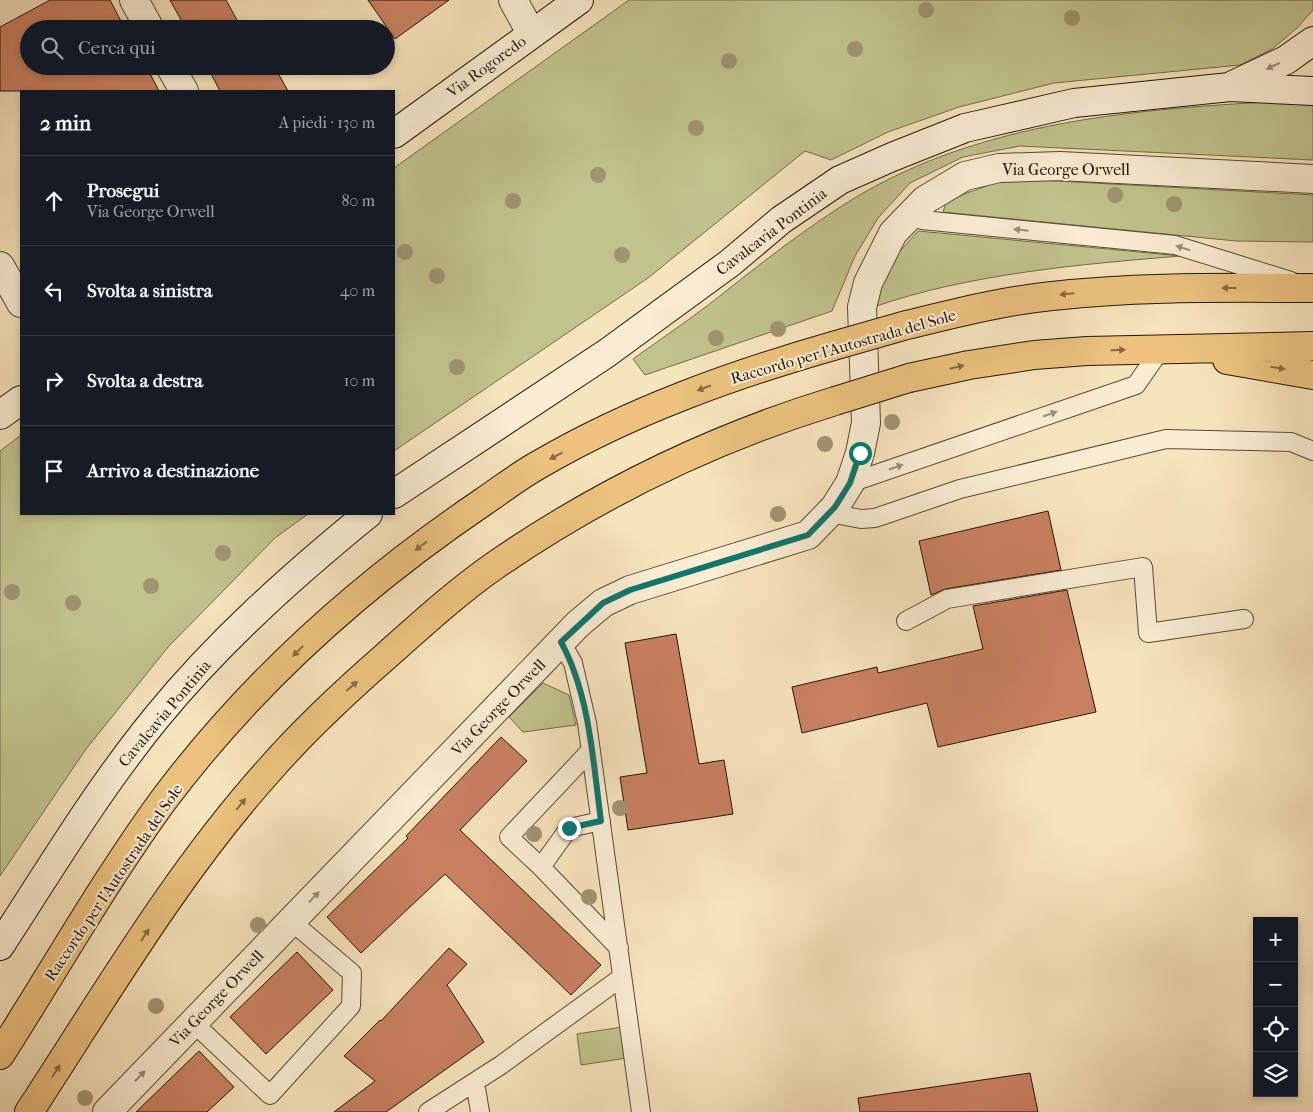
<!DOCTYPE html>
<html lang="it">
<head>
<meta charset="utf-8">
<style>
	:root { --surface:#171b24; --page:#20242c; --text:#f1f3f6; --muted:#9ea1a6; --line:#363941 }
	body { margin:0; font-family:"IM FELL French Canon",serif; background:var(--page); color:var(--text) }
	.controls { position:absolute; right:15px; bottom:15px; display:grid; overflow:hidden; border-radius:0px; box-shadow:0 2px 8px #0003 }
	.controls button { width:45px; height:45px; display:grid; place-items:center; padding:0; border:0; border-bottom:1px solid var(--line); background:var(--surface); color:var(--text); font:25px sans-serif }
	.stop { position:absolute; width:15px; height:15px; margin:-11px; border:4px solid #0f766e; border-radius:50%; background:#fff }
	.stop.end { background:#0f766e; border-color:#fff; box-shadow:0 1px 5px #0008 }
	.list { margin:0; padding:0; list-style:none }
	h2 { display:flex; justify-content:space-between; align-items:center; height:65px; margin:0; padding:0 20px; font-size:21px }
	h2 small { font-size:16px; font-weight:400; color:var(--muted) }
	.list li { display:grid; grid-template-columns:32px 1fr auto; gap:15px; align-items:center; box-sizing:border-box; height:90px; padding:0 20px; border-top:1px solid var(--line) }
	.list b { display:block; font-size:19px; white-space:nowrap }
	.list p { margin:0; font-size:16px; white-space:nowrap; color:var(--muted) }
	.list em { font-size:16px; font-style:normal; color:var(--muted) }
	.icon { flex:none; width:28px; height:28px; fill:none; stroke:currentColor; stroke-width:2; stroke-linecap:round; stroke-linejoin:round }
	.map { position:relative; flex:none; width:1313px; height:1112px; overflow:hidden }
	.search { position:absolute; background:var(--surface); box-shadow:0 2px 8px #0003; left:20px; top:20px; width:375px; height:55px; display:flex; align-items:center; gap:12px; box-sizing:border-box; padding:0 18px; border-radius:28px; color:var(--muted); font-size:19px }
	.panel { position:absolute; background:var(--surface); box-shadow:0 2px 8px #0003; left:20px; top:90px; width:375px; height:425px; border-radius:0px }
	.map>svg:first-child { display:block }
	.green { fill:#c1c38d; stroke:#726c4b }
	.building { fill:#ca8161; stroke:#221609 }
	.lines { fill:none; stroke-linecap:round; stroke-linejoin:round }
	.lane-casing { stroke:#574a36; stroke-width:20 }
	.street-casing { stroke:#574a36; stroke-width:30 }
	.secondary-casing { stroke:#221609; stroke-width:30 }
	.highway-casing { stroke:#221609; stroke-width:30 }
	.lane { stroke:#faedd3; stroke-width:18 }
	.street { stroke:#faedd3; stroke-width:28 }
	.secondary { stroke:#faedd3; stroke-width:28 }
	.highway { stroke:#ecc27e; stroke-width:28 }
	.highway-bridge-casing { stroke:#221609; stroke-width:30; stroke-linecap:butt }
	.highway-bridge { stroke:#ecc27e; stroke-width:28 }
	.tree { fill:#a19473 }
	.oneway { fill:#998c78 }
	.oneway2 { fill:#876c44 }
	.route { stroke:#0f766e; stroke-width:6 }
	.labels { text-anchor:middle; stroke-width:4; stroke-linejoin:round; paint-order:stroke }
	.street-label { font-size:16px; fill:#221609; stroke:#faedd3 }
</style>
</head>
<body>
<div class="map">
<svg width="1313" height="1112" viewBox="0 0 1313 1112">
	<rect width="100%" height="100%" fill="#f7e4bc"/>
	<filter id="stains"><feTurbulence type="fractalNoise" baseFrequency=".004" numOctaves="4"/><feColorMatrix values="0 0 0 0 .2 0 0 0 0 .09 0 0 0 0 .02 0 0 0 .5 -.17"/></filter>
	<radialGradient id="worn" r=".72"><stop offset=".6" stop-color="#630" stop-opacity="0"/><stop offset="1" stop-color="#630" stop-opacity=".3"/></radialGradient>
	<path class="green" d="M629,0h684v10l-16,18 -25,21 -32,16 -186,18 -95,24 -71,25 -57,28 -26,-9 -157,127 -254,173v-283z
		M1303,100l10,2v58l-293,-14 -57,11 -53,26 -32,35 -23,38 -23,55 -187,64 -12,-16c25,-18 50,-35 74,-53 51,-40 100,-80 156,-113 132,-76 291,-85 440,-93z
		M1038,180l275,15v47l-77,-1 -293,-29 3,-9 18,-9 34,-12z
		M918,231l263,25c-99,8 -214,18 -307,51l10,-38z
		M21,435v79h287l-33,24 -106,108 -83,103 -86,127v-425z
		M543,683l26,12 7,30 -53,7 -14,-15z
		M622,1027l5,31 -46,7 -4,-31z"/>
	<path class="building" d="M50,0h60l15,29h-96v37h117l13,25h-159v-64z
		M170,0h56l16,29h-56z
		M368,0h81l-54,39z
		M207,66h67l14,25h-68z
		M1048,511l13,59 -116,19 -14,6 -12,-54z
		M1067,590l29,122 -158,35 -11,-44 -125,30 -10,-46 85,-20 1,6 105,-24 -10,-43z
		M676,634l23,130 25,-4 9,54 -105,16 -8,-53 27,-4 -22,-130z
		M501,737l26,24 -67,69 141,135 -30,30 -126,-121 -84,79 -34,-36 81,-79 -2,-2z
		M449,948l18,16 -20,21 37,57 -98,70h-52l41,-31 -31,-25 36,-36 1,1z
		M297,952l36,38 -67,64 -36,-37z
		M199,1051l35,36 -27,25h-71z
		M1030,1073l8,39h-178l-2,-14z"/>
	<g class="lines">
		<defs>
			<path id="lane" d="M909,216l13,4 253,25 116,36
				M850,483l286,-98 25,-36
				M829,513l32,6 14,-1 85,-29 206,-50 125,3 22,9
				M906,621l41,-22 196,-32 5,66 96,-14
				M561,642l12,21 14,60 54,389
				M591,750l-82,87 32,30 28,-39 32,-7
				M541,867l78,81
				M195,1020l7,11 68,64 81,-89 1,-33 -61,-52
				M475,1082l5,30
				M428,1112l73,-47 121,-88"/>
			<path id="street" d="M134,0l16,29
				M513,0l18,33
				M170,66l14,25
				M0,266l21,37
				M107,1112l471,-488 25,-21 27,-13 178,-55 27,-28 15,-24 10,-30 6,-30 -4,-116 6,-24 25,-50 32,-33 40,-24 34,-8 61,-2 253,13"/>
			<path id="secondary" d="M1233,85l53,-25 27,-19
				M394,134l185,-134
				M0,415l21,-15
				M394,494l213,-141 123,-90 51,-43 59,-40 52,-23 73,-29 109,-25 156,-16 83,4
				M0,946c50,-77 98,-157 156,-228 62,-76 136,-142 212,-204"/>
			<path id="highway" d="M903,326c49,-12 99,-25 149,-30 87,-10 174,-8 261,-8
				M1227,360l86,15
				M909,378l60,-13 65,-10 53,-4 226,-5
				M0,1055c53,-83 104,-173 162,-253 88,-118 200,-218 321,-300 19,-13 37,-27 57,-38 91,-53 192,-89 293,-118
				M29,1112c76,-116 148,-240 242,-344 35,-40 75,-77 115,-112 36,-32 72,-65 111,-92 105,-72 217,-126 338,-163"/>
		</defs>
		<use href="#lane" class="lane-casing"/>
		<use href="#street" class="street-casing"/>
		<use href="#secondary" class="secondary-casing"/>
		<use href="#highway" class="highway-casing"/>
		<use href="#lane" class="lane"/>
		<use href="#street" class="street"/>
		<use href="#secondary" class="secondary"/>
		<use href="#highway" class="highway"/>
		<defs>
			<path id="highway-bridge" d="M833,346l70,-20
				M835,401l74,-23"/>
		</defs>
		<use href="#highway-bridge" class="highway-bridge-casing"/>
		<use href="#highway-bridge" class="highway-bridge"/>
	</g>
	<g class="tree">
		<circle cx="926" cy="10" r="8"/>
		<circle cx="1072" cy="18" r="8"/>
		<circle cx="855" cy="49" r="8"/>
		<circle cx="729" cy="61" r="8"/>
		<circle cx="696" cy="128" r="8"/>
		<circle cx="598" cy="175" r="8"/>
		<circle cx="1115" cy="195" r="8"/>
		<circle cx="513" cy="201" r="8"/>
		<circle cx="1174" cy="204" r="8"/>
		<circle cx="405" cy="252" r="8"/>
		<circle cx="622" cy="255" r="8"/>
		<circle cx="437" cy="276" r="8"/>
		<circle cx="778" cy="329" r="8"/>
		<circle cx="716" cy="338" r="8"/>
		<circle cx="457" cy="367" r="8"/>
		<circle cx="892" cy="422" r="8"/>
		<circle cx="825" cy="444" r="8"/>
		<circle cx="778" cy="514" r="8"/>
		<circle cx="223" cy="553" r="8"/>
		<circle cx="151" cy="586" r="8"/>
		<circle cx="12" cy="592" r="8"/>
		<circle cx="73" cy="603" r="8"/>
		<circle cx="620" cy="808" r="8"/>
		<circle cx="534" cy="834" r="8"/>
		<circle cx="589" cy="897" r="8"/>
		<circle cx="258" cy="925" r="8"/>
		<circle cx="156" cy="1006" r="8"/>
		<circle cx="85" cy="1098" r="8"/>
	</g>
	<defs><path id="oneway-solid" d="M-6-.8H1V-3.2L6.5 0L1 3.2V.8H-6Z" transform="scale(1.25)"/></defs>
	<g class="oneway">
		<use href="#oneway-solid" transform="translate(1273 66) rotate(155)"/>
		<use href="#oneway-solid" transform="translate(1021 230) rotate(-174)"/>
		<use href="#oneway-solid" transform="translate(1183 248) rotate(-163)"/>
		<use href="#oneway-solid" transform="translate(1050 414) rotate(-19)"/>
		<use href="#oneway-solid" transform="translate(896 467) rotate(-19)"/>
		<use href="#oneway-solid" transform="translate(314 897) rotate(-46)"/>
		<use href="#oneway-solid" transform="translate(140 1076) rotate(-46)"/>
	</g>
	<g class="oneway2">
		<use href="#oneway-solid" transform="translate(1229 288) rotate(180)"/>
		<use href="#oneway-solid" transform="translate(1067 294) rotate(175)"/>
		<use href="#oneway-solid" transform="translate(1118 350) rotate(-2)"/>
		<use href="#oneway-solid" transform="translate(957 367) rotate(-13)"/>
		<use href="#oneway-solid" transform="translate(1278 368) rotate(9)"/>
		<use href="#oneway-solid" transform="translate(704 388) rotate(159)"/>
		<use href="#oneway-solid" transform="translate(556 456) rotate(152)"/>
		<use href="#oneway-solid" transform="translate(421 546) rotate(143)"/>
		<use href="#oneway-solid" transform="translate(298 651) rotate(135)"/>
		<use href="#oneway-solid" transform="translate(352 686) rotate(-41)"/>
		<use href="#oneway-solid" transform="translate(241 804) rotate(-51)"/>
		<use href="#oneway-solid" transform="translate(145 935) rotate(-57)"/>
		<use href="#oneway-solid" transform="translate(56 1071) rotate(-57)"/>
	</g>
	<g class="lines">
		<path class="route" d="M569,828l32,-7c-8,-59 -11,-126 -40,-179l42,-39 27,-13 178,-55 27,-28 15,-24 10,-30"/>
	</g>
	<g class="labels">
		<g class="street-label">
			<text transform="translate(486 66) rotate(-36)" y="6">Via Rogoredo</text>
			<text x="1066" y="175">Via George Orwell</text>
			<text transform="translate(771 231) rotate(-37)" y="6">Cavalcavia Pontinia</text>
			<text transform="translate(843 346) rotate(-16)" y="6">Raccordo per l'Autostrada del Sole</text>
			<text transform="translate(498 707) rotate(-46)" y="6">Via George Orwell</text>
			<text transform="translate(164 713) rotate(-50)" y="6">Cavalcavia Pontinia</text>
			<text transform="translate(113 882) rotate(-56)" y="6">Raccordo per l'Autostrada del Sole</text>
			<text transform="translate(216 998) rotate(-46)" y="6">Via George Orwell</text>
		</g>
	</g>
	<rect width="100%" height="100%" filter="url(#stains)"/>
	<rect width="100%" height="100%" fill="url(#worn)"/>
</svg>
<div class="controls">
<button>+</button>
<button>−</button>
<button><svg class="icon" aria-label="locate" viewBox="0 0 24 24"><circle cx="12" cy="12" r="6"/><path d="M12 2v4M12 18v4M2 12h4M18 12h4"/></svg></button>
<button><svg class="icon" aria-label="layers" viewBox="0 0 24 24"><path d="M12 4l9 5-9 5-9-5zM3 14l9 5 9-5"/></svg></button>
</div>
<div class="stop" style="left:860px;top:453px"></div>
<div class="stop end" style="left:569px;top:828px"></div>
<div class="search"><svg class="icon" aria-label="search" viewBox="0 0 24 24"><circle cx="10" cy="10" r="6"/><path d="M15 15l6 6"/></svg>Cerca qui</div>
<section class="panel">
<h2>2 min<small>A piedi · 130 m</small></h2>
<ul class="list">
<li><svg class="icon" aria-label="ahead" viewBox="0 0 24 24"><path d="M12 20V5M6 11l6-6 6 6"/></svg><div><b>Prosegui</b><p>Via George Orwell</p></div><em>80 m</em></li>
<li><svg class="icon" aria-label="left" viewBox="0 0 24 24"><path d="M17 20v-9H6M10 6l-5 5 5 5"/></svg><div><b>Svolta a sinistra</b></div><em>40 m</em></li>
<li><svg class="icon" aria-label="right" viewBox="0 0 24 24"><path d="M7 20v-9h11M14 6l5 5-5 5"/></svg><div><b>Svolta a destra</b></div><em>10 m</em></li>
<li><svg class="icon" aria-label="arrive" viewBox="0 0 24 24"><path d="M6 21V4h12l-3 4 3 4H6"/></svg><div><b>Arrivo a destinazione</b></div></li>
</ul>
</section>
</div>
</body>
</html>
